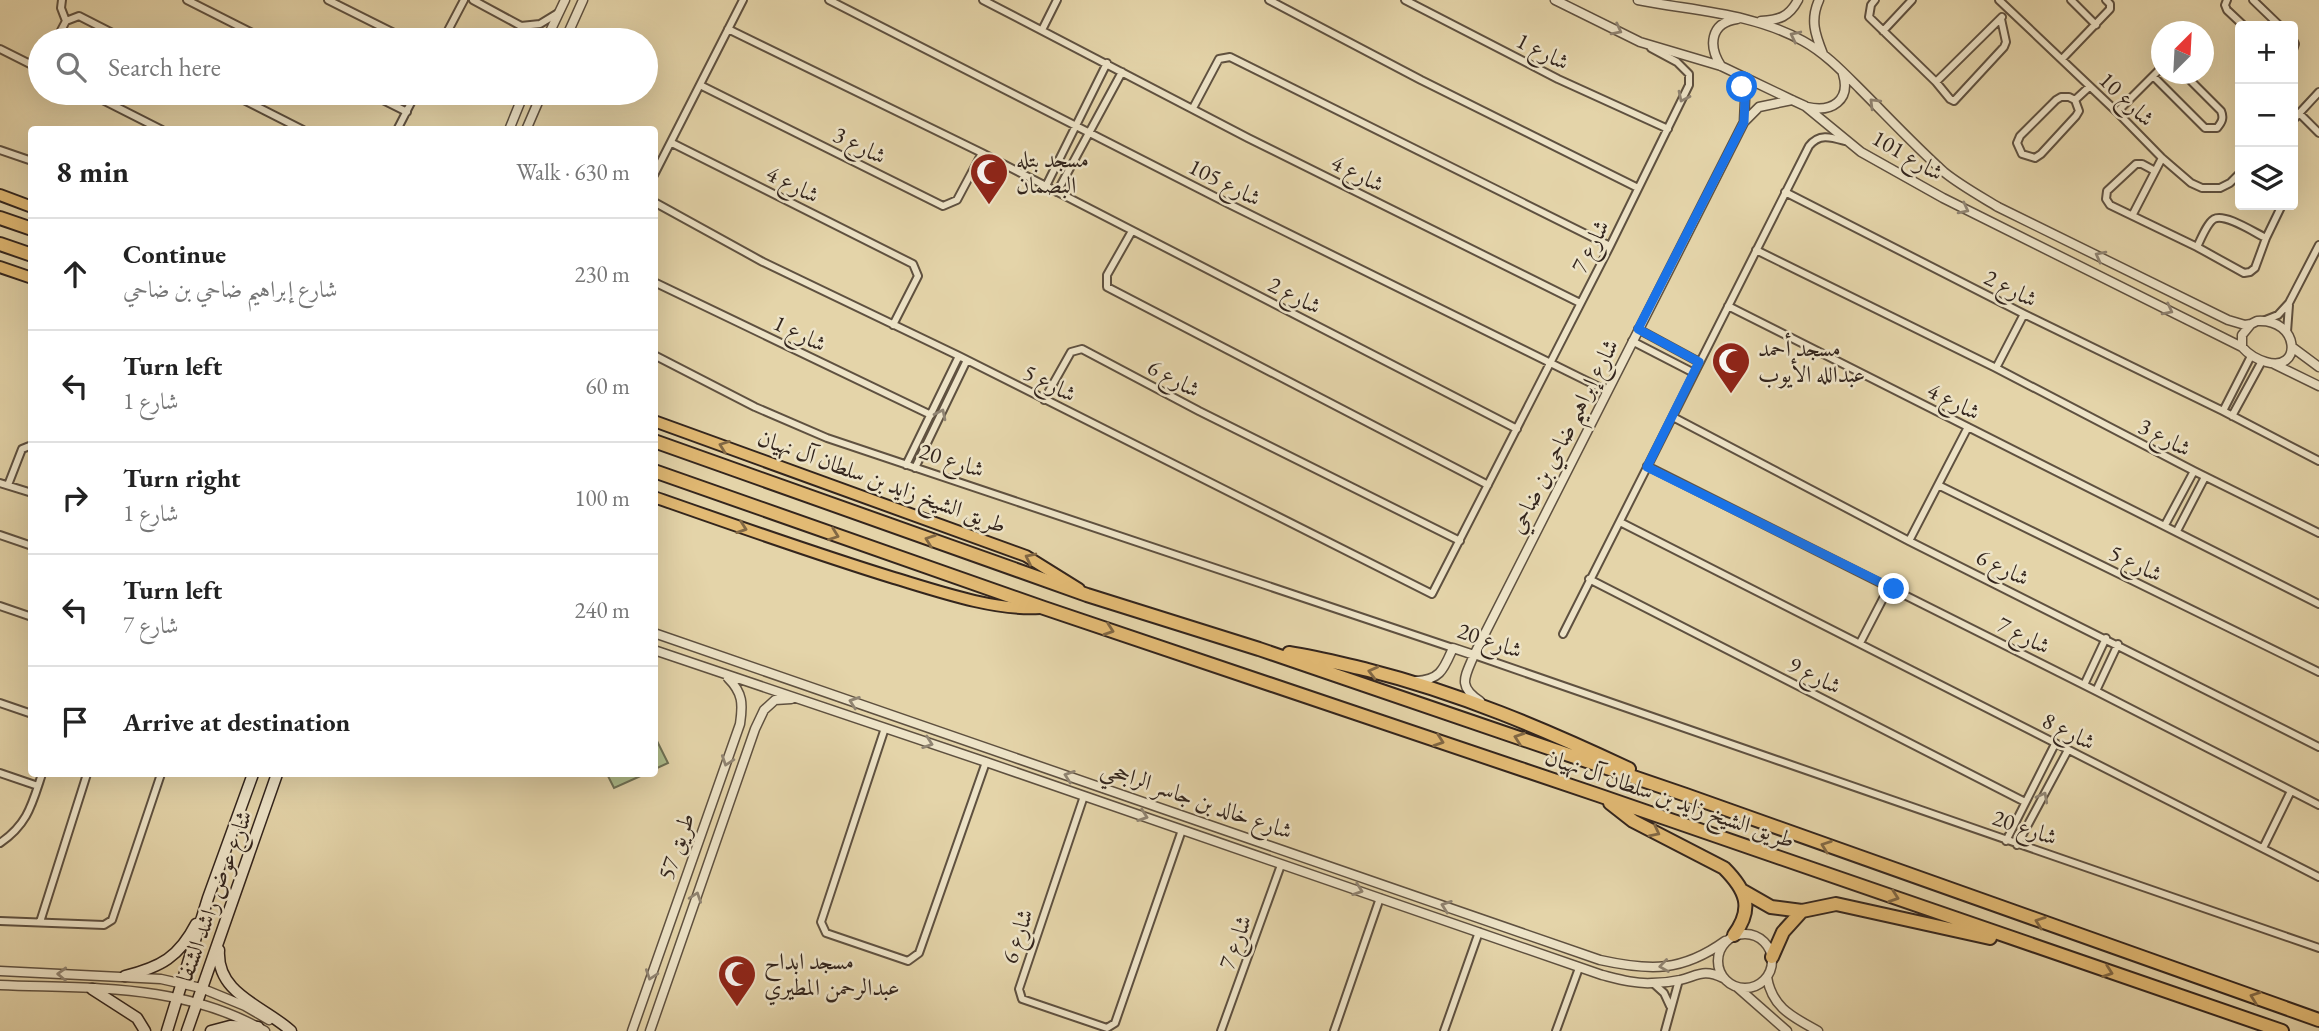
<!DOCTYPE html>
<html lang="en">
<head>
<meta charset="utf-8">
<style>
	:root { --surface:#fff; --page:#f6f6f6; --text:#222; --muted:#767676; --line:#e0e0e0 }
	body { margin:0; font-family:"EB Garamond",Amiri,serif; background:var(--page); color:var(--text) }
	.controls { position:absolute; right:21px; top:21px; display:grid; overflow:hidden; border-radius:7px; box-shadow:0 7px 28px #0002 }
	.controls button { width:63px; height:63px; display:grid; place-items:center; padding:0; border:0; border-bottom:2px solid var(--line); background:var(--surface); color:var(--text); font:35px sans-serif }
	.compass { position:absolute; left:2151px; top:21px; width:63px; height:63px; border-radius:50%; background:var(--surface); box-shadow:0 7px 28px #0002; rotate:24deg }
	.stop { position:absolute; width:21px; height:21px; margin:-16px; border:5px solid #1a73e8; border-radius:50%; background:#fff }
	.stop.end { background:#1a73e8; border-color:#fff; box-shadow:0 2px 7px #0008 }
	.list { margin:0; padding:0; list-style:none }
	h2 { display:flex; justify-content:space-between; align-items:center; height:91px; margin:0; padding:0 28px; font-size:30px }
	h2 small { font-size:23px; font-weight:400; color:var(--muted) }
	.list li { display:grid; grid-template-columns:46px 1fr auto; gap:21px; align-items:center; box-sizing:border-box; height:112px; padding:0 28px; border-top:2px solid var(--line) }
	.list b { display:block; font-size:26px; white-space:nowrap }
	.list p { margin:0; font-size:23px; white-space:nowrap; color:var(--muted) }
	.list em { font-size:23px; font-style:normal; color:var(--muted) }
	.icon { flex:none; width:38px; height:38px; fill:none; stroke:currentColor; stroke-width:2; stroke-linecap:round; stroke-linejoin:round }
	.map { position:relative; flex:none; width:2319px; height:1031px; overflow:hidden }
	.search { position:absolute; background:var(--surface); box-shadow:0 7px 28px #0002; left:28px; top:28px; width:630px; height:77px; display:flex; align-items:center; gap:18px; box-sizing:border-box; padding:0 24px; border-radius:38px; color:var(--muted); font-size:26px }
	.panel { position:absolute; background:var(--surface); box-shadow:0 7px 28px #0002; left:28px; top:126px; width:630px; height:651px; border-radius:7px }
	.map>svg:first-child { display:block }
	.green { fill:#afbe8c; stroke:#717254; stroke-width:2 }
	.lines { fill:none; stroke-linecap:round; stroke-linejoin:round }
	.minor-casing { stroke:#5f5140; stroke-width:10 }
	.tertiary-casing { stroke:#5f5140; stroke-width:11 }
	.secondary-casing { stroke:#33251d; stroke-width:13 }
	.primary-casing { stroke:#33251d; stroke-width:14 }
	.motorway-casing { stroke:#33251d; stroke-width:16 }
	.minor { stroke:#ede3c7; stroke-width:6 }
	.tertiary { stroke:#ede3c7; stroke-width:8 }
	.secondary { stroke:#ede3c7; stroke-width:10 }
	.primary { stroke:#e2ba74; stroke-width:10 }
	.motorway { stroke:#e2ba74; stroke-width:12 }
	.oneway { stroke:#908472 }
	.oneway2 { stroke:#826844 }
	.route { stroke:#1a73e8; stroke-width:9 }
	.labels { text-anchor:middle; stroke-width:5; stroke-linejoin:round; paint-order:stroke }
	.street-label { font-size:23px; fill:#33251d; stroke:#ede3c7 }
	.poi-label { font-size:23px; fill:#33251d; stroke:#ede3c7; text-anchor:start }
</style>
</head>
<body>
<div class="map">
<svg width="2319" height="1031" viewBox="0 0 2319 1031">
	<rect width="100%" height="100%" fill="#e4d4a9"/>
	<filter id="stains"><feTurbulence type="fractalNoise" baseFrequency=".00286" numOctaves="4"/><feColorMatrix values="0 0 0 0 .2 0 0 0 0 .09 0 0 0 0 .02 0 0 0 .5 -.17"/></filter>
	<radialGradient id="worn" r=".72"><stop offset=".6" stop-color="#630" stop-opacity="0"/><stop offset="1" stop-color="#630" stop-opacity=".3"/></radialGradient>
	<path class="green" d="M654,735l14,28 -13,6h-1z
		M607,774h38l-31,14z"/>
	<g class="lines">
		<defs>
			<path id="minor" d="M62,0l-1,8 5,13
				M187,0l79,40
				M328,0l80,40
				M473,0l48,26 12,14
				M829,0l402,205 376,186
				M983,0l265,138 332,165
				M1269,0l152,80 217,108
				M1405,0l153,79 110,50
				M1875,0l-4,5 -2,12 67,65 14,17 4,2 50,-54 2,-5 -5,-23
				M1999,0l118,112 45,46 29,25 11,5h18l10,-5 10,-10
				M2071,0l25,25
				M2227,0l-2,5 2,5 17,16
				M2253,0l27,26
				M521,26l19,-2 18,-11
				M728,29l254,124 535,276
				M1042,30l15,-30
				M1883,31l29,-31
				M56,40l10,-19 13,-5 47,24
				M443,40l21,-40
				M2293,40l2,4 -2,6
				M0,49l40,20
				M2062,59l48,-50v-5l-4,-4
				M2153,76l52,52h12c5,-6 7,-10 4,-17l-37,-37
				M1936,82l66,-65
				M700,85l243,121 14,-6 25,-47
				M89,93l73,37
				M230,93l73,37
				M369,93l38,19
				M2061,97h8l6,3 4,11 -3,5 -35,38 -6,4 -13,-4 -5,-11 3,-7 36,-36z
				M2075,100l14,-13
				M1193,108l26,-49 11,-2 380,189
				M2117,112l45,-45
				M2299,113l20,20
				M2293,120l26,-28
				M397,130l19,-37
				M672,143l241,121 5,12 -25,49
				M0,150l32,11
				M2155,171l-13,-7h-6l-29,27 -1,8 4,6 87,42 47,26 6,-1 5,-4 11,-30 16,-33
				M654,175l89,-175
				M1046,186l61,-123
				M1057,192l65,-120
				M1785,192l239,122 199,97 96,50
				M654,202l109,60 196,94 473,238 178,-348 79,-161v-11l-12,-12 -26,-14
				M2133,214l29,-56
				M1132,231l-25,44v12l381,198
				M2197,247c4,-8 10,-24 17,-28 11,-6 41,14 52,19
				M1756,250l240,118 198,103 125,62
				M654,282l277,133
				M1728,306l591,298
				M2263,321l15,-6 11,-12 30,-58
				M1638,329l61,33
				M2287,332l2,-27
				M1632,341l62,32
				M654,355l101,52 72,31 626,210
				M1996,368l28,-54
				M1044,400l27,-48 11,-3 117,62 261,130
				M2223,411l28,-55
				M2232,416l30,-55
				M1673,417l236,124 410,206
				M906,465l53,-109
				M1647,466l449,225 223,114
				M915,468l52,-108
				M0,483l32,10
				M8,485l14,-36 10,-4
				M1938,485l381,187
				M1620,522l699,355
				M2165,525l29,-54
				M2177,531l28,-54
				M0,535l32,11
				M1909,541l59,-114
				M1589,579l436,223
				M0,606l32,11
				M1563,634l246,-488c10,-13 22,-9 36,-5
				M1860,643l29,-56
				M1474,655l845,293
				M2084,685l22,-47
				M2096,691l22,-47
				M0,703l32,11
				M885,728l-64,194 5,11 82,28 11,-8 67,-191
				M0,773l38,13
				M1084,796l-65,193 3,10 85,29 8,-5 67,-193
				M2006,841l49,-97
				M0,843c28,-19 32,-39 42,-69
				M2017,845l51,-95
				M2263,848l28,-57
				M0,921l104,4 8,-5 49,-146
				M40,922l47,-148
				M1653,983l11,10 6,13
				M1221,1031l60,-166
				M1334,1031l46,-133
				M1444,1031l35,-99
				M1556,1031l23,-63
				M1665,1031l14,-51"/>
			<path id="tertiary" d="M1555,0l85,42 81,24 71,34 13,6 56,46 82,46 299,149
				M1638,0c56,11 115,13 165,41 22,12 40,31 57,48 28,28 55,57 84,83 16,13 36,24 54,35l230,113 17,5 6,-1
				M1819,0c-9,20 -4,34 4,54
				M1761,21c18,-1 28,-4 37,-21
				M546,40l19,-40
				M565,40l18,-40
				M1721,66c-13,-20 -11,-43 16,-47
				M1736,74l9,26 -1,22
				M1807,107c25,6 44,-7 36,-33
				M509,130l15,-37
				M526,130l16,-37
				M2257,321c43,-3 46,52 9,41 -10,-3 -17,-7 -24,-15v-12l9,-11z
				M2292,347l27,20
				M2274,364l45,22
				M654,633l946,327c50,11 82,12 125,-19
				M654,650l332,112 616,213c16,4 33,9 50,8 9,0 19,-1 28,-3 19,-5 24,-11 43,-2
				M1416,681c25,-1 28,-13 37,-33l21,7
				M1480,701c-23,-15 -15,-24 -6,-46l270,-533 15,-15 33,-7
				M1718 961a27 27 0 1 1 54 0a27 27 0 1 1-54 0Z
				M0,971l161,8 40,9 44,18 24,14
				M1767,977c5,31 26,40 51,54
				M0,985c93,4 181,-2 265,46
				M1737,987l50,44
				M632,1031l108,-307c3,-20 3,-31 -12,-46
				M650,1031l105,-302 9,-19 11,-10 16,-1"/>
			<path id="secondary" d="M219,950c-3,44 45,56 72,81
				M125,976c36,-9 54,-19 71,-52
				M92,989l45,29 8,13
				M167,1031l41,-133 45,-124
				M187,1031l90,-257
				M211,1031l19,-5 28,1"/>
			<path id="primary" d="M0,195l32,12
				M0,267l32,11
				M654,421l372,135 53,33
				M654,497c80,28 159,56 240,81 43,13 101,33 146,30"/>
			<path id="motorway" d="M0,218l32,11
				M0,244l32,11
				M654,441l433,154 172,54 427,146 633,225
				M654,471l390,137 554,187 684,236
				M1289,653c27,4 53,11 79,17 91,23 176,59 261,99
				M1610,803l23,18 91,47c22,22 30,40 10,67
				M1743,891l28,16 31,4
				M1772,957l11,-25 19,-21 34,-7 154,34"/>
		</defs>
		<use href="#minor" class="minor-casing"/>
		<use href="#tertiary" class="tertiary-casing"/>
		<use href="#secondary" class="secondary-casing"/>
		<use href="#primary" class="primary-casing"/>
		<use href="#motorway" class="motorway-casing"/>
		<use href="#minor" class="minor"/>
		<use href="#tertiary" class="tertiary"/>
		<use href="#secondary" class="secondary"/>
		<use href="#primary" class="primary"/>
		<use href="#motorway" class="motorway"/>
	</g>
	<defs><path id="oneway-chevron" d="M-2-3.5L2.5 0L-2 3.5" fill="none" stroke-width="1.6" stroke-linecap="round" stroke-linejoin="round" transform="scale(1.75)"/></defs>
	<g class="oneway">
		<use href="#oneway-chevron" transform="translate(1617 30) rotate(27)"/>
		<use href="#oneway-chevron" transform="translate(1795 36) rotate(-154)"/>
		<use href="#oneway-chevron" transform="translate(1683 97) rotate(116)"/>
		<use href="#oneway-chevron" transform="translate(1874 103) rotate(-135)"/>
		<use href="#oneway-chevron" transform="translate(1964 209) rotate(27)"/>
		<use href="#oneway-chevron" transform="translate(2100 256) rotate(-153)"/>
		<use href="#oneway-chevron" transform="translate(2168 310) rotate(27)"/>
		<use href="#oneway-chevron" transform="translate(941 414) rotate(-64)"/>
		<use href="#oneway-chevron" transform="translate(854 702) rotate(-161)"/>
		<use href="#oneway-chevron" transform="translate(928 743) rotate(19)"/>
		<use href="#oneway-chevron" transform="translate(727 761) rotate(109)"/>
		<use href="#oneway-chevron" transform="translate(1069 776) rotate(-161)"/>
		<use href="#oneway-chevron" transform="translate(2043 797) rotate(-62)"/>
		<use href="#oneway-chevron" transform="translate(1143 816) rotate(19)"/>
		<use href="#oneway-chevron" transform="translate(1358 890) rotate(19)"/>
		<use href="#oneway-chevron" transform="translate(696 897) rotate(-71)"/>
		<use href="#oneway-chevron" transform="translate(1446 906) rotate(-161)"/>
		<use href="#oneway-chevron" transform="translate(1664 966) rotate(172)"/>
		<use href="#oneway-chevron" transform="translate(62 974) rotate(-178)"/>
		<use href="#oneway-chevron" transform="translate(651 975) rotate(109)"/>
	</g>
	<g class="oneway2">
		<use href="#oneway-chevron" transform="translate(724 446) rotate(-160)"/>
		<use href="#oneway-chevron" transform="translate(742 528) rotate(19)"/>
		<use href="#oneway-chevron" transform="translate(834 535) rotate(20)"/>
		<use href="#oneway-chevron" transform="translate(930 540) rotate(-160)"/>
		<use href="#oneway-chevron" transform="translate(1030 558) rotate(-154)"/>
		<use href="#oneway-chevron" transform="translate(1109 630) rotate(19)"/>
		<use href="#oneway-chevron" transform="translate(1373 672) rotate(-166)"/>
		<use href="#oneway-chevron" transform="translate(1519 738) rotate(-161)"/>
		<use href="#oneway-chevron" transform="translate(1439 741) rotate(19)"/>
		<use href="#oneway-chevron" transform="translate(1655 832) rotate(27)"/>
		<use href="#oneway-chevron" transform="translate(1826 846) rotate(-160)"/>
		<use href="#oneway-chevron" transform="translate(1894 897) rotate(19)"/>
		<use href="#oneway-chevron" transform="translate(2040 922) rotate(-160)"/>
		<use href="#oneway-chevron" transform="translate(2108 972) rotate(19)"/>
		<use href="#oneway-chevron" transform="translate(2255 997) rotate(-160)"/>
	</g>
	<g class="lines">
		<path class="route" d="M1742,87l3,13 -1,22 -106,207 61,33 -52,105 247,122"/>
	</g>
	<defs>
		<symbol id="mosque-pin" viewBox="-11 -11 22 30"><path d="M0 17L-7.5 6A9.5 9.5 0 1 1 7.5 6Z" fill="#8f2418" stroke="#ede3c7"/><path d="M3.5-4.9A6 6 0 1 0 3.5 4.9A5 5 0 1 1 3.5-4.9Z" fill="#fff"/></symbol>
	</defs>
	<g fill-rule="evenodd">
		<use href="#mosque-pin" x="967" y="150" width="44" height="60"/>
		<use href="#mosque-pin" x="1709" y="339" width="44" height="60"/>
		<use href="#mosque-pin" x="715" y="952" width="44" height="60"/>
	</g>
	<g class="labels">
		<g class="street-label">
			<text transform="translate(1543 51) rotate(27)" y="8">شارع 1</text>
			<text transform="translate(2127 99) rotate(44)" y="8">شارع 10</text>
			<text transform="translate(860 145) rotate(27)" y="8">شارع 3</text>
			<text transform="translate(1908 155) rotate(30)" y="8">شارع 101</text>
			<text transform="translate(1358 173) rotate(27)" y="8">شارع 4</text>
			<text transform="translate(1225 182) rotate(27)" y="8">شارع 105</text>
			<text transform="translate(793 184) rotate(27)" y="8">شارع 4</text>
			<text transform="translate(1590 246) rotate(-63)" y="8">شارع 7</text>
			<text transform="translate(2011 288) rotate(27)" y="8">شارع 2</text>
			<text transform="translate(1295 295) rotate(27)" y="8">شارع 2</text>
			<text transform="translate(800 333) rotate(26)" y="8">شارع 1</text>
			<text transform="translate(1174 378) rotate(28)" y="8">شارع 6</text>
			<text transform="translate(1050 383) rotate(27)" y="8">شارع 5</text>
			<text transform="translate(1954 401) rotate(27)" y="8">شارع 4</text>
			<text transform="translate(1563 436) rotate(-63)" y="8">شارع إبراهيم ضاحي بن ضاحي</text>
			<text transform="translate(2165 437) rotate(28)" y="8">شارع 3</text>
			<text transform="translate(952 460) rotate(18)" y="8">شارع 20</text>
			<text transform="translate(882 481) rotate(20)" y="8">طريق الشيخ زايد بن سلطان آل نهيان</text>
			<text transform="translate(2136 563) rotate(26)" y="8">شارع 5</text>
			<text transform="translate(2003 567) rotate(26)" y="8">شارع 6</text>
			<text transform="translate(2024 635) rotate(27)" y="8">شارع 7</text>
			<text transform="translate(1490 640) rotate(19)" y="8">شارع 20</text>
			<text transform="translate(1815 675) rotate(27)" y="8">شارع 9</text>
			<text transform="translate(2069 731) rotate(27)" y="8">شارع 8</text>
			<text transform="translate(1670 798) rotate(19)" y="8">طريق الشيخ زايد بن سلطان آل نهيان</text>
			<text transform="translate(1197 799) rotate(19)" y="8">شارع خالد بن جاسر الراجحي</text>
			<text transform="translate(2025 827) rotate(19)" y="8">شارع 20</text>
			<text transform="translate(676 846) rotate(-71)" y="8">طريق 57</text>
			<text transform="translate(214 896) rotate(-70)" y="8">شارع عوض راشد الشنفا</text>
			<text transform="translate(1017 936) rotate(-72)" y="8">شارع 6</text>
			<text transform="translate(1235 942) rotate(-70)" y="8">شارع 7</text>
		</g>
		<g class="poi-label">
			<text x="1016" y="167">مسجد بتله<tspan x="1016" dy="26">البصمان</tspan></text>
			<text x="1758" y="356">مسجد أحمد<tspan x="1758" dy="26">عبدالله الأيوب</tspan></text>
			<text x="764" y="969">مسجد ابداح<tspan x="764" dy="26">عبدالرحمن المطيري</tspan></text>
		</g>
	</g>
	<rect width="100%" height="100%" filter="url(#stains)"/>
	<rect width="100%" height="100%" fill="url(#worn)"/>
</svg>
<div class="controls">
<button>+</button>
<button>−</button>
<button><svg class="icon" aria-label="layers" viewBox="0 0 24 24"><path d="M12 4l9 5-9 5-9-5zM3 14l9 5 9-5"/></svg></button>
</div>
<svg class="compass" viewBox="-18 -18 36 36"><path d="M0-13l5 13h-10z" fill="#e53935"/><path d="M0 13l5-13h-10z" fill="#767676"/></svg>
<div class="stop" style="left:1742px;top:87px"></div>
<div class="stop end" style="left:1894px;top:589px"></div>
<div class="search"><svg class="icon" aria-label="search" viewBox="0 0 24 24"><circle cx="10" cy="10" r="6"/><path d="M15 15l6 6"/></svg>Search here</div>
<section class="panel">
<h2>8 min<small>Walk · 630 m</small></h2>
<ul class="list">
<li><svg class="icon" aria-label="ahead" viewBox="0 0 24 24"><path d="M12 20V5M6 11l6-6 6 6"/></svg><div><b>Continue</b><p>شارع إبراهيم ضاحي بن ضاحي</p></div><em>230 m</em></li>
<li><svg class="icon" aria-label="left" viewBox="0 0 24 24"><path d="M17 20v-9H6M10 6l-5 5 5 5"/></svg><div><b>Turn left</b><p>شارع 1</p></div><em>60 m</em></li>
<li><svg class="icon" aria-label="right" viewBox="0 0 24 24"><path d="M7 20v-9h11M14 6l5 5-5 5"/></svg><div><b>Turn right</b><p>شارع 1</p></div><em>100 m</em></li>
<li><svg class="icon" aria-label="left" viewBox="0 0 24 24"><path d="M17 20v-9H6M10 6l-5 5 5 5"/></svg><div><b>Turn left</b><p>شارع 7</p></div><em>240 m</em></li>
<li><svg class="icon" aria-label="arrive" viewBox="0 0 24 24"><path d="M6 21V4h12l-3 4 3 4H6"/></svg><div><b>Arrive at destination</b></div></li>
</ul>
</section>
</div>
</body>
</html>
